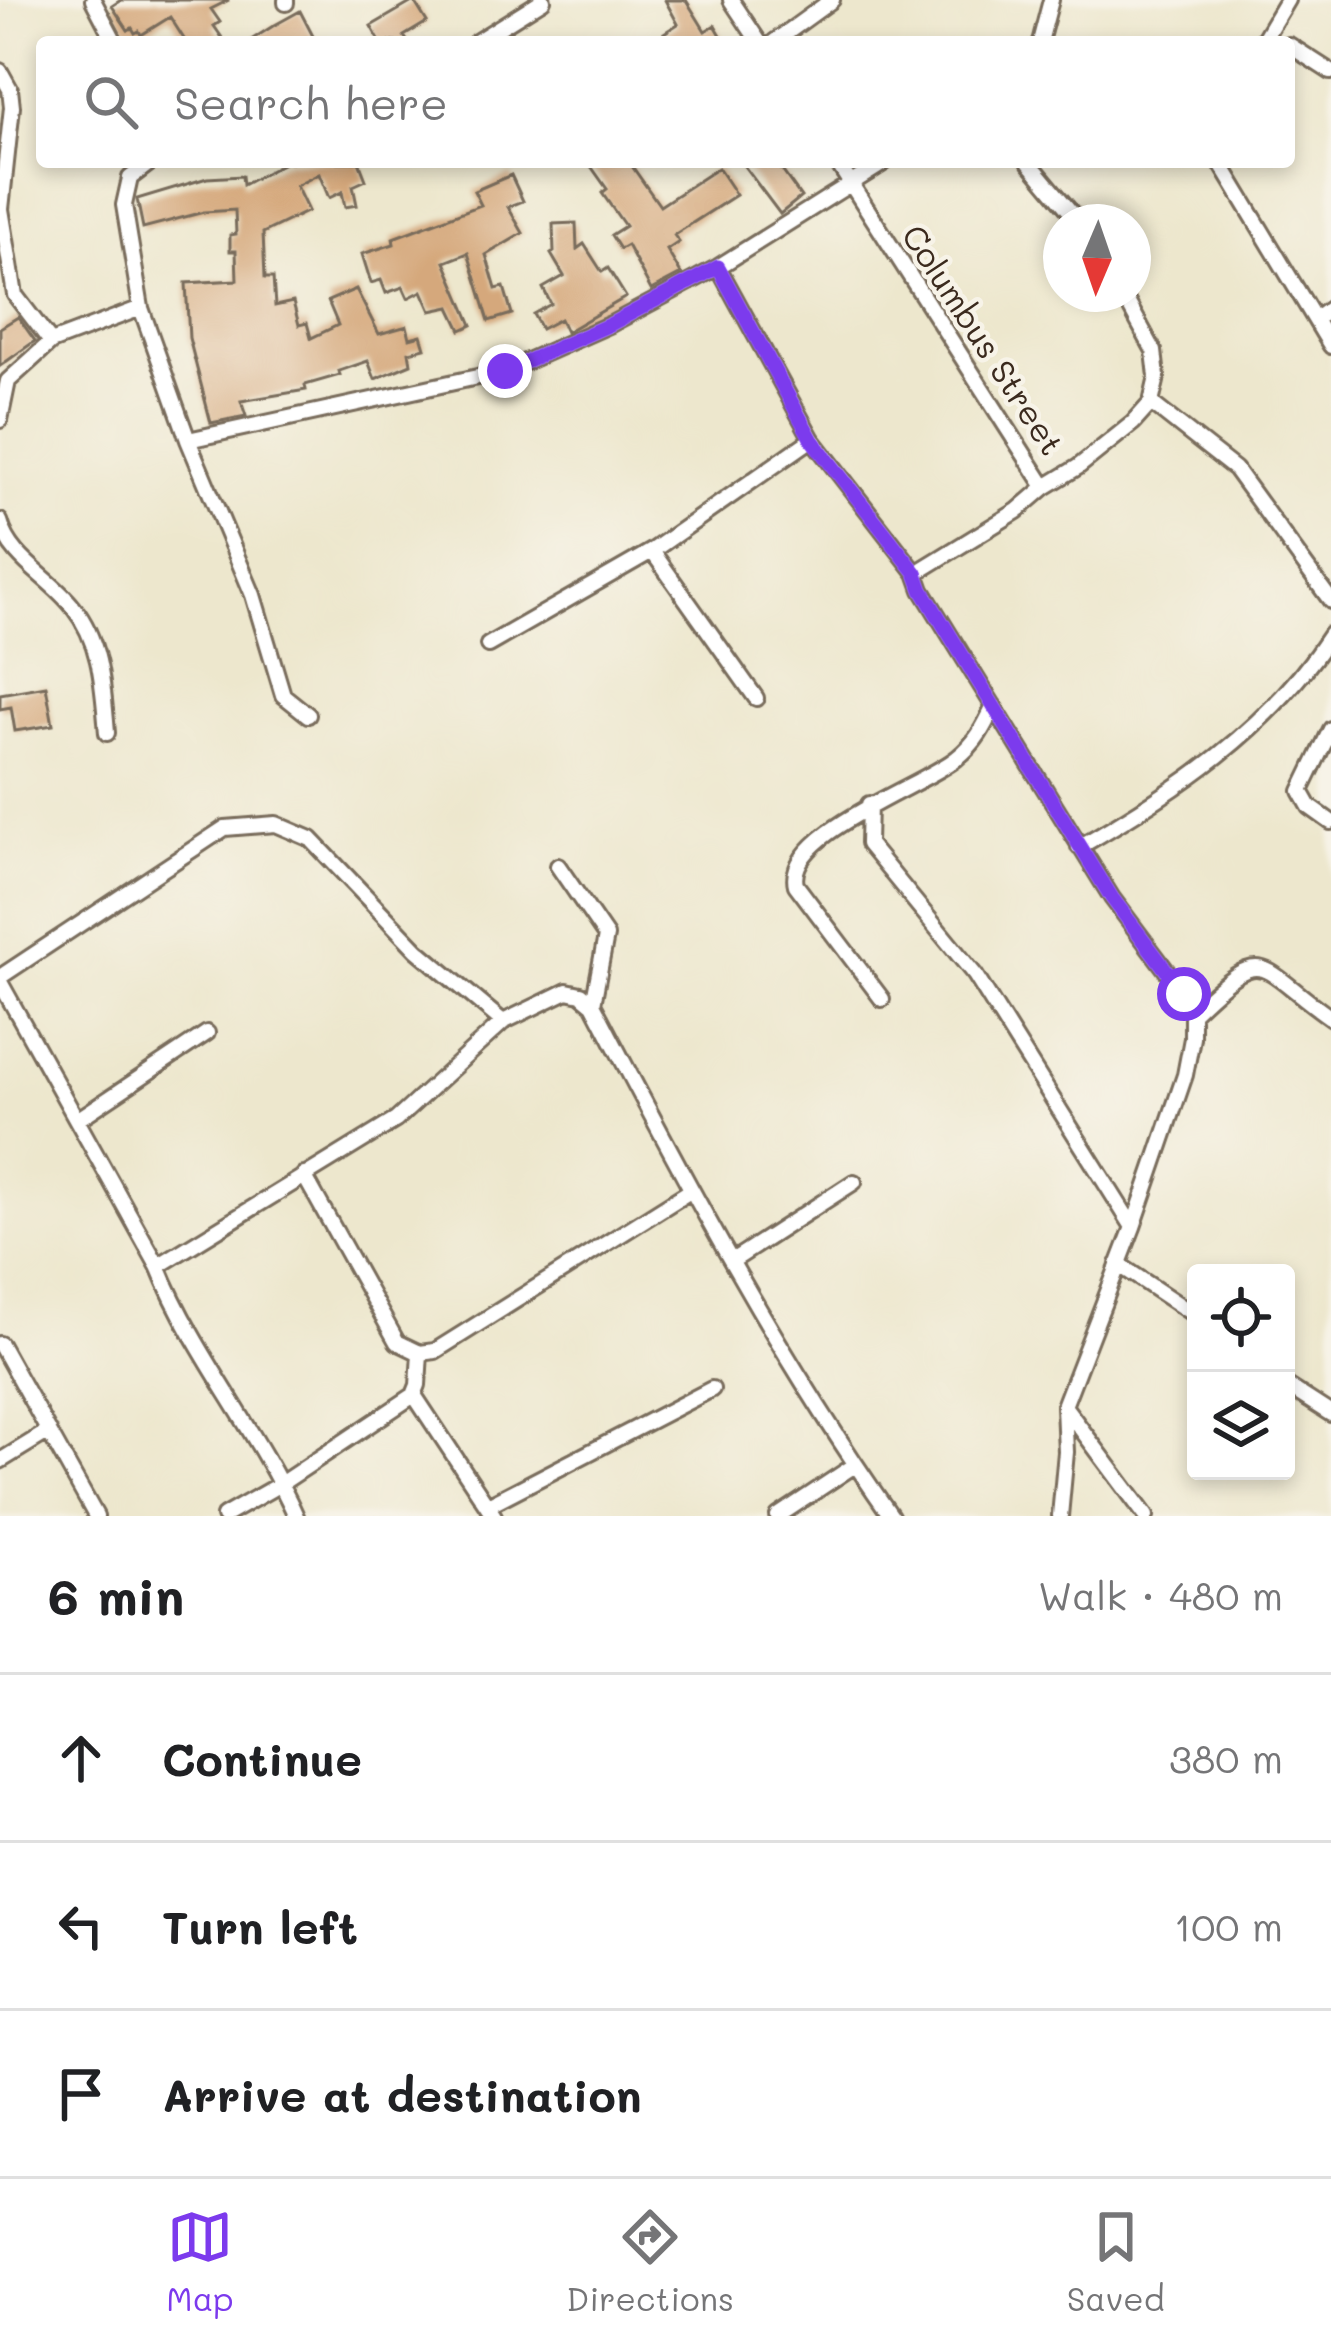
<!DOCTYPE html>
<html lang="en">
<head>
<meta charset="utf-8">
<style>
	:root { --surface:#fff; --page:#f2f2f2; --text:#202124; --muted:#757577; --line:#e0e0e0; --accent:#7c3aed }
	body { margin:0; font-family:Mali,sans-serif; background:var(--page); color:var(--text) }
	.controls { position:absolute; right:36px; bottom:36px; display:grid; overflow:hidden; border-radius:12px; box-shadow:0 6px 18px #0003 }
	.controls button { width:108px; height:108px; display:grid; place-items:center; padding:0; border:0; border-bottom:3px solid var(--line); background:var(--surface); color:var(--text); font:60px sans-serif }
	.compass { position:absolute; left:1043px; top:204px; width:108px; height:108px; border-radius:50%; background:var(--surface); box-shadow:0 6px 18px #0003; rotate:182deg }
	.stop { position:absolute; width:36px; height:36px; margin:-27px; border:9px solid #7c3aed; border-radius:50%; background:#fff }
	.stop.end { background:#7c3aed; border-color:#fff; box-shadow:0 3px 12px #0008 }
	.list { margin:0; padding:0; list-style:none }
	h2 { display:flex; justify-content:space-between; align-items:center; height:156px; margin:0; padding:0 48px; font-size:51px }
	h2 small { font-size:39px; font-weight:400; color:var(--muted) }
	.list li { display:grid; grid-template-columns:78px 1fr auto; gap:36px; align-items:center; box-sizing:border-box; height:168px; padding:0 48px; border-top:3px solid var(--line) }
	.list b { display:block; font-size:45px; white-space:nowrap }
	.list em { font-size:39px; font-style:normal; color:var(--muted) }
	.icon { flex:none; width:66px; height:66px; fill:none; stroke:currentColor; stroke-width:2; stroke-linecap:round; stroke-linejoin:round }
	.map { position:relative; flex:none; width:1331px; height:1516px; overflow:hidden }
	.search { position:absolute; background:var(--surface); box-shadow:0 6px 18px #0003; left:36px; right:36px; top:36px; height:132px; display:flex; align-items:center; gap:30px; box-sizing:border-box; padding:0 42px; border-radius:12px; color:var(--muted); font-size:45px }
	.sheet { height:660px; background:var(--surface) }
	nav { display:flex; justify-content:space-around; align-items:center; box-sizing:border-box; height:168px; border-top:3px solid var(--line); background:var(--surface); font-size:33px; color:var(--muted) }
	nav a { display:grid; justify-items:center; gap:6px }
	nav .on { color:var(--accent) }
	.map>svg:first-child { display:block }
	.building { fill:#d5a87b }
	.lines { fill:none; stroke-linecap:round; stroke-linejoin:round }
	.minor-casing { stroke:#796c5b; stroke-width:20 }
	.minor { stroke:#fff; stroke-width:14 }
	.route { stroke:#7c3aed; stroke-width:15 }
	.labels { text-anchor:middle; stroke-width:9; stroke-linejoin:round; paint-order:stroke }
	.street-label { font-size:33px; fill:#3b2a1e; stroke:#f7f3e8 }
</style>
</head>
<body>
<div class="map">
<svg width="1331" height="1516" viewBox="0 0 1331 1516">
	<rect width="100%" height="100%" fill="#f7f3e8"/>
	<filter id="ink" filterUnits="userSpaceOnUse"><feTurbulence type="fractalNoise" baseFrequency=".00833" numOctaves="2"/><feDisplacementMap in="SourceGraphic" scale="24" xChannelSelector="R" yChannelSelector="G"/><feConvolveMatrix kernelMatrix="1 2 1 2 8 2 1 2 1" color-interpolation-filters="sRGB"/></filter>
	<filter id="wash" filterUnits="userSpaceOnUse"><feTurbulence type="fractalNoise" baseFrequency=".004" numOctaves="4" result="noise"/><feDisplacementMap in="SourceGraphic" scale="48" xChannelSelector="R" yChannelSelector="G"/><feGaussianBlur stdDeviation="2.7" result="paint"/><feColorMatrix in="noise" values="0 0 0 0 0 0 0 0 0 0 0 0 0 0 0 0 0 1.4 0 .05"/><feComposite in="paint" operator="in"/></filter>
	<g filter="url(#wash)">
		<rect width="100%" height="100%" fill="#ede7cd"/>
		<g id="blocks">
			<path class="building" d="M121,0h108l-18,9 9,13 -6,4 11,16h-39l-16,-25 -29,18 -2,-4 -4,2 -3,-5 -4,2 -16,-24z
				M665,0h21l19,31 10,-6 10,17h-55l-6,-9 14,-9z
				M414,1l13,21 -23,14 4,6h-28l-9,-16z
				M300,11l16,31h-68l25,-16z
				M286,162h73l7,18 -13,6 4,19 -12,2 -3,-15 -13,6 -10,-24 -23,12 12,25 -45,22 2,45h8l2,28 18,-4 6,23 8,-2 4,15 27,-13 -10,-24 28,-12 23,45 28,-8 3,12 11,-3 4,13 -16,4 2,12 -36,15 -7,-18 -29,10 1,4 -35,10 1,5 -65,11 5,15 -35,7 -22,-85 -3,-55 51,-3 -1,-29h-6v-16l6,-1 -1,-24 -31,2 -61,16 -6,-29 70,-21 35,-2 1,9z
				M588,162h41l31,44 58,-38 18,27 -62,40 5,7 -12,8 14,24 -30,16 -24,-45 -7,4 -9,-14 14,-9 -23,-33 5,-4z
				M741,162h35l25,35 -21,17z
				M511,175l12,26 -15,6 15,26 -37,22 10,34 8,-2 8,27 -23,7 -21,-68 -23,9 27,63 -11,5 -11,-23 -19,4 -9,-20 -14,7 -5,-11 -17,6 -5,-13 -10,3 -9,-29 32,-10 -1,-6 88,-33 -7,-14z
				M576,223l1,26 7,-5 18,28 6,-4 18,29 -60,35 -6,-13 -19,10 -8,-15 18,-10 -8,-16 21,-12 -13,-22 3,-2 -1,-28z
				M18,317l17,24 -35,25v-38z
				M46,686l7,39 -38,6 -4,-24 -11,2v-15z"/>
		</g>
	</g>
	<g filter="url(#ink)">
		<use href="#blocks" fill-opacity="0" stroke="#796c5b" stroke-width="3"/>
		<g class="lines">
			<defs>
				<path id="minor" d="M93,0l22,42
					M731,0l28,42
					M286,3v-3
					M476,42l67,-42
					M774,42l58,-42
					M1040,42l11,-42
					M1262,42l25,-42
					M1289,45l42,27
					M0,71l10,18 2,18 -11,102 14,86 36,47
					M151,162l-21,16 -6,27 17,103 47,132 65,155 30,100 25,20
					M837,162l208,325
					M1029,162l50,60
					M1220,162l111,184
					M718,267l94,172 104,134 6,17 190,308 72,96 8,19v25l-7,37 -52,152 -69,179 2,46 -6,64
					M1316,319l15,-11
					M1151,403l84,66 96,132
					M0,420l8,-39 43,-39 90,-34
					M188,440l317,-69 106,-47 107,-57 167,-105
					M0,521c10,39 50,56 73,86 29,36 30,82 34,126
					M652,551l104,147
					M916,573l101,-62 28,-24 33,-20 55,-44 18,-20 6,-26 -3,-26 -31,-57
					M488,645l164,-94 160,-112
					M1331,729l-30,62 9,16 21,15
					M869,804l-1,40 107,131 158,252
					M1079,847c96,-55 191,-118 252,-213
					M558,866l48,70 -13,68
					M0,977l225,-149 51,-4 35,15 106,111 86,72
					M0,982l158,284 238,-146 107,-98 64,-31 14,3 12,10c91,175 184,350 298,512
					M882,999l-86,-114c-13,-51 129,-100 161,-127 19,-15 27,-31 37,-52
					M1192,1013c76,-73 64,-47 139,5
					M77,1120l130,-87
					M304,1175l93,167 23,11 15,-2 255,-160
					M732,1261l122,-79
					M1118,1264l78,52
					M158,1266c36,89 99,163 138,250
					M0,1344l96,172
					M1286,1385l45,29
					M414,1395l80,121
					M1064,1406l82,110
					M0,1461l49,-30
					M488,1505l224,-116
					M224,1516l58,-33 132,-88 4,-10 2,-32
					M778,1516l77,-51"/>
			</defs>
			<use href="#minor" class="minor-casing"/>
			<use href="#minor" class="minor"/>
		</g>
	</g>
	<g class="lines" filter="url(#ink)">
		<path class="route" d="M505,371l106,-47 107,-57 94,173 104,133 6,17 190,308 72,96"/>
	</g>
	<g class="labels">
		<g class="street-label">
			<text transform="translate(983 340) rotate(57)" y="12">Columbus Street</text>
		</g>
	</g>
</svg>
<div class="controls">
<button><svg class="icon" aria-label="locate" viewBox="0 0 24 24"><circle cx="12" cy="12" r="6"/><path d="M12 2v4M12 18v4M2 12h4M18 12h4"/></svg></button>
<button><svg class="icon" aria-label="layers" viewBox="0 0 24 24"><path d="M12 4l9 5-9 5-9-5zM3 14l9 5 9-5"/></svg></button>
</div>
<svg class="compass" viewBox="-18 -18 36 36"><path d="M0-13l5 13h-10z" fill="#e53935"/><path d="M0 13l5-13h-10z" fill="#757577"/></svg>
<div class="stop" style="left:1184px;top:994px"></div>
<div class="stop end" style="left:505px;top:371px"></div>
<div class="search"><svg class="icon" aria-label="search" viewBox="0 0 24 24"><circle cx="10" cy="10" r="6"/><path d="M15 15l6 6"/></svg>Search here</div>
</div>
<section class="sheet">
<h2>6 min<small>Walk · 480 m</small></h2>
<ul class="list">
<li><svg class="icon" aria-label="ahead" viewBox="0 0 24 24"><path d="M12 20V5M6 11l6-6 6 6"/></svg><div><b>Continue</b></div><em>380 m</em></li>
<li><svg class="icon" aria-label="left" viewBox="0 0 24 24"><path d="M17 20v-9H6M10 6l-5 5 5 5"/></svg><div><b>Turn left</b></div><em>100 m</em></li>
<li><svg class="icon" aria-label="arrive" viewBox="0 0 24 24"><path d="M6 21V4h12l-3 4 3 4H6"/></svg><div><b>Arrive at destination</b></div></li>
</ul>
</section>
<nav>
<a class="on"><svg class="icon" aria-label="map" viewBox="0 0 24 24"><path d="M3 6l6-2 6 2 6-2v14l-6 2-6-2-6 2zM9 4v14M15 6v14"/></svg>Map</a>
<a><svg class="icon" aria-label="directions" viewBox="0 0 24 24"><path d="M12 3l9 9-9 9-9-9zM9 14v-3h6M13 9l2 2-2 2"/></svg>Directions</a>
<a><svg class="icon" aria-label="saved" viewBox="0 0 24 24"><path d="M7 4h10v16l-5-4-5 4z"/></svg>Saved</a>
</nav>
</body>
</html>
